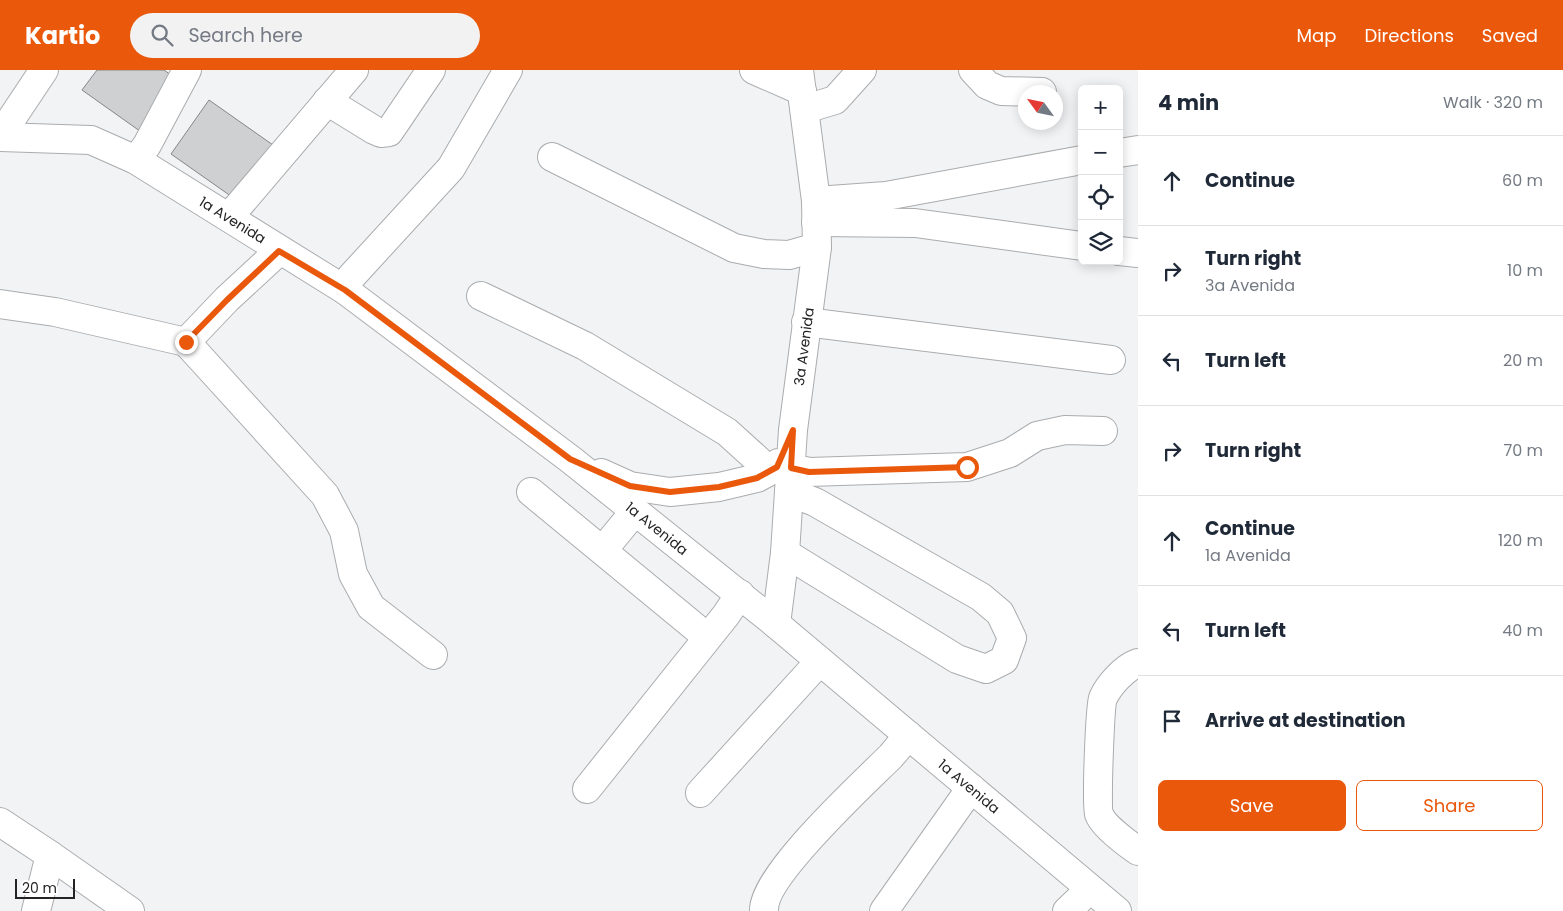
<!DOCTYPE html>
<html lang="en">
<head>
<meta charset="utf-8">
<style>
	:root { --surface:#fff; --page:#f2f2f3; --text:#1f2937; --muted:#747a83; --line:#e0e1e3; --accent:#ea580c }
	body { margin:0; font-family:Poppins,sans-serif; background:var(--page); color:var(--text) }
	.controls { position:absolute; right:15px; top:15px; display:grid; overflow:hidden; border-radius:8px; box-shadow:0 2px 12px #0003 }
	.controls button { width:45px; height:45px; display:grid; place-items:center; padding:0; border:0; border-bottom:1px solid var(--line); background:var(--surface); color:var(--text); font:25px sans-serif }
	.compass { position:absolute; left:1018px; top:15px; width:45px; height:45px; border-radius:50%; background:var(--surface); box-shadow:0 2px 12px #0003; rotate:303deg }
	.scale { position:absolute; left:15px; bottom:12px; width:60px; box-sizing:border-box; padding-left:5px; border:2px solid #232324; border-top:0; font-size:14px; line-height:18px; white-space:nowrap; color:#232324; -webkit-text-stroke:4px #fff; paint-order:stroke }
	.stop { position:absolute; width:15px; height:15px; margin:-11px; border:4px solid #ea580c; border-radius:50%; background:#fff }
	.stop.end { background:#ea580c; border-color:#fff; box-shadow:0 1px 5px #0008 }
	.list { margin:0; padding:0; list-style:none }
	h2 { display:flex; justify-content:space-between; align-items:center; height:65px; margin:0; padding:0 20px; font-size:21px }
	h2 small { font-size:16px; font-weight:400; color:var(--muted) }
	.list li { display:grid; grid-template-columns:32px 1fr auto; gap:15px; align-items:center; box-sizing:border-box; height:90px; padding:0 20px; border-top:1px solid var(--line) }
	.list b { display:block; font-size:19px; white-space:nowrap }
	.list p { margin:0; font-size:16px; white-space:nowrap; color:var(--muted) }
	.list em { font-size:16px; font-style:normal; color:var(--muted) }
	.actions { display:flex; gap:10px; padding:15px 20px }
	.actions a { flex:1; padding:11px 0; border:1px solid var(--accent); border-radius:8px; text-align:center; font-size:18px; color:var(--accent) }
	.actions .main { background:var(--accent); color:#fff }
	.icon { flex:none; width:28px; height:28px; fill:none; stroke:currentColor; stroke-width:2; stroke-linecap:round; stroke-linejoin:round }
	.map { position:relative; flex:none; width:1138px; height:841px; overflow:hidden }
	header { display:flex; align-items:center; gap:30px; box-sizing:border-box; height:70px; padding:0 25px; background:var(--accent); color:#fff }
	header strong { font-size:24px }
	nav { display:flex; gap:28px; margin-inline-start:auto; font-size:18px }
	.search { width:350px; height:45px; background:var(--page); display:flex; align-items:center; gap:12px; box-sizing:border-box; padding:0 18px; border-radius:28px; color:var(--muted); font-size:19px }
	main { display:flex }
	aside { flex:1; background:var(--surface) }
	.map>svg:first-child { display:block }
	.building { fill:#cfd0d2; stroke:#848688 }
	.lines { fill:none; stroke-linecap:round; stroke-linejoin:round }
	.minor-casing { stroke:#aaacae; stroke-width:30 }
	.minor { stroke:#fff; stroke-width:28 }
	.route { stroke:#ea580c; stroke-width:6 }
	.labels { text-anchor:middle; stroke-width:4.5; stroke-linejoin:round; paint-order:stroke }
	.street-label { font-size:14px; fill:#232324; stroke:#fff }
</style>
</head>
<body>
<header>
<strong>Kartio</strong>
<div class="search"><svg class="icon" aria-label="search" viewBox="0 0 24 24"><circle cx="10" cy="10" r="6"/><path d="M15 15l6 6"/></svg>Search here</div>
<nav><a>Map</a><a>Directions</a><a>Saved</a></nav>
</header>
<main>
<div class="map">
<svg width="1138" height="841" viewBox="0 0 1138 841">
	<rect width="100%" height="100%" fill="#f2f3f5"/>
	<path class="building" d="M97,0h67l17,12 -37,52 -62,-44z
		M209,30l64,45 -38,54 -64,-45z"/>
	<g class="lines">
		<defs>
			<g id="minor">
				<path d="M754,0l48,21"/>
				<path d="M973,0l14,15 14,6 41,1"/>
				<path d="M327,31l47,29 7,3 8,-1 42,-62"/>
				<path d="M805,39l30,-9 27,-30"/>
				<path d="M0,66l44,-66"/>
				<path id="s1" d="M0,67l91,3 45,20 209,130 225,169 206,165 341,287"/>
				<path d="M1119,83l19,-3"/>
				<path d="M552,87l182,91 30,6 25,1 28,-8"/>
				<path d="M136,90l11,-15 40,-75"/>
				<path d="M816,131l70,-5 196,-36"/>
				<path d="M229,147l125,-147"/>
				<path d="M816,152l99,1 167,23"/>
				<path d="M1119,181l19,2"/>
				<path d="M345,220l6,-13 100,-109 57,-98"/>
				<path d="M481,226l104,50 142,86 32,29 6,12"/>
				<path d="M0,234l55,8 131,30 41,-43 52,-48"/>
				<path d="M806,252l305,38"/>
				<path d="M186,272l139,153 19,36 9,43 18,33 62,48"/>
				<path d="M791,398l18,4 158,-5 43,-14 27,-17 28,-6 38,1"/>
				<path d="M601,403l29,13 40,6 49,-5 38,-9 20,-11 1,-4"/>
				<path d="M531,422l176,145"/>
				<path d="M603,480l32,-39"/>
				<path d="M785,483l172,106 29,10 18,-9 8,-22 -12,-25 -19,-16 -166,-95 -26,-10"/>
				<path id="s2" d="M776,554l9,-71 8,-123 24,-183 -1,-46 -17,-131"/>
				<path d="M1138,593c-14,5 -29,22 -35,35 -3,8 -7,108 -4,116 4,12 29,30 39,37"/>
				<path d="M587,719l139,-174 14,-21"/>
				<path d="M700,723l120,-132"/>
				<path d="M0,752l50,33 80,56"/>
				<path d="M36,841l14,-56"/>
				<path d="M764,841c-2,-35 100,-128 127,-155 6,-7 12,-14 17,-21"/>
				<path d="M884,841l87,-123"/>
				<path d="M1067,841l23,-22"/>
			</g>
		</defs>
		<use href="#minor" class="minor-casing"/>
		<use href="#minor" class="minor"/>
	</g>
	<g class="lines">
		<path class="route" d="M186,272l41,-42 52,-49 66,39 225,169 60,27 40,6 49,-5 38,-9 20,-11 16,-37 -2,38 18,4 158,-5"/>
	</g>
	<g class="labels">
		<g class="street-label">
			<text dy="5" stroke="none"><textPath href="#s1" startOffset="254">1a Avenida</textPath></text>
			<text dy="5" stroke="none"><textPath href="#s2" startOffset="279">3a Avenida</textPath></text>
			<text dy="5" stroke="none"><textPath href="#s1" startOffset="779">1a Avenida</textPath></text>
			<text dy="5" stroke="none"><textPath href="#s1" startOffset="1184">1a Avenida</textPath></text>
		</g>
	</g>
</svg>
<div class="controls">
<button>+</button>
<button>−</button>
<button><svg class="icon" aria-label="locate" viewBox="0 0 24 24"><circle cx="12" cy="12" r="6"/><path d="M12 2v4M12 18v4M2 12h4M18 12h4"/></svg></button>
<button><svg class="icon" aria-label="layers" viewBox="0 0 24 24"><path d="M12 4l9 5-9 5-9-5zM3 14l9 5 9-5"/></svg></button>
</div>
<svg class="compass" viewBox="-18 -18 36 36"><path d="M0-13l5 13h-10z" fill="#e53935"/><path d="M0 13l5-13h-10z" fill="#747a83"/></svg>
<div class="scale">20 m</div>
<div class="stop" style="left:967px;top:397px"></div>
<div class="stop end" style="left:186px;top:272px"></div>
</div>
<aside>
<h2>4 min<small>Walk · 320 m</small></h2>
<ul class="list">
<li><svg class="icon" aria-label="ahead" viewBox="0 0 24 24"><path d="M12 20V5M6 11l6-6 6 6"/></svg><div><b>Continue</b></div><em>60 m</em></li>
<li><svg class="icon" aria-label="right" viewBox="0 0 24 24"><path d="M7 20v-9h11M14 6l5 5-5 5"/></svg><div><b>Turn right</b><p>3a Avenida</p></div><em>10 m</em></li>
<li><svg class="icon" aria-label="left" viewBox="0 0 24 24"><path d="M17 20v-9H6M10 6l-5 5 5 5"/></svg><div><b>Turn left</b></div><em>20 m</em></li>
<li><svg class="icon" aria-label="right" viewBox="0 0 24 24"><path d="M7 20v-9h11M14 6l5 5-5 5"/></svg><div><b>Turn right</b></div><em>70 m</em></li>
<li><svg class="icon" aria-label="ahead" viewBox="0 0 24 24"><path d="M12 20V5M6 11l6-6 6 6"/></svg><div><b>Continue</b><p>1a Avenida</p></div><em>120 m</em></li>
<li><svg class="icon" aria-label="left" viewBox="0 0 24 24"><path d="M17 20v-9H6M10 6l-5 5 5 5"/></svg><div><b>Turn left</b></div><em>40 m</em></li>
<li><svg class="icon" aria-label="arrive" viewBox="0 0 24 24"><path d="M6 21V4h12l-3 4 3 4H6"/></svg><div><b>Arrive at destination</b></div></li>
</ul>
<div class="actions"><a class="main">Save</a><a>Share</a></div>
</aside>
</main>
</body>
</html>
